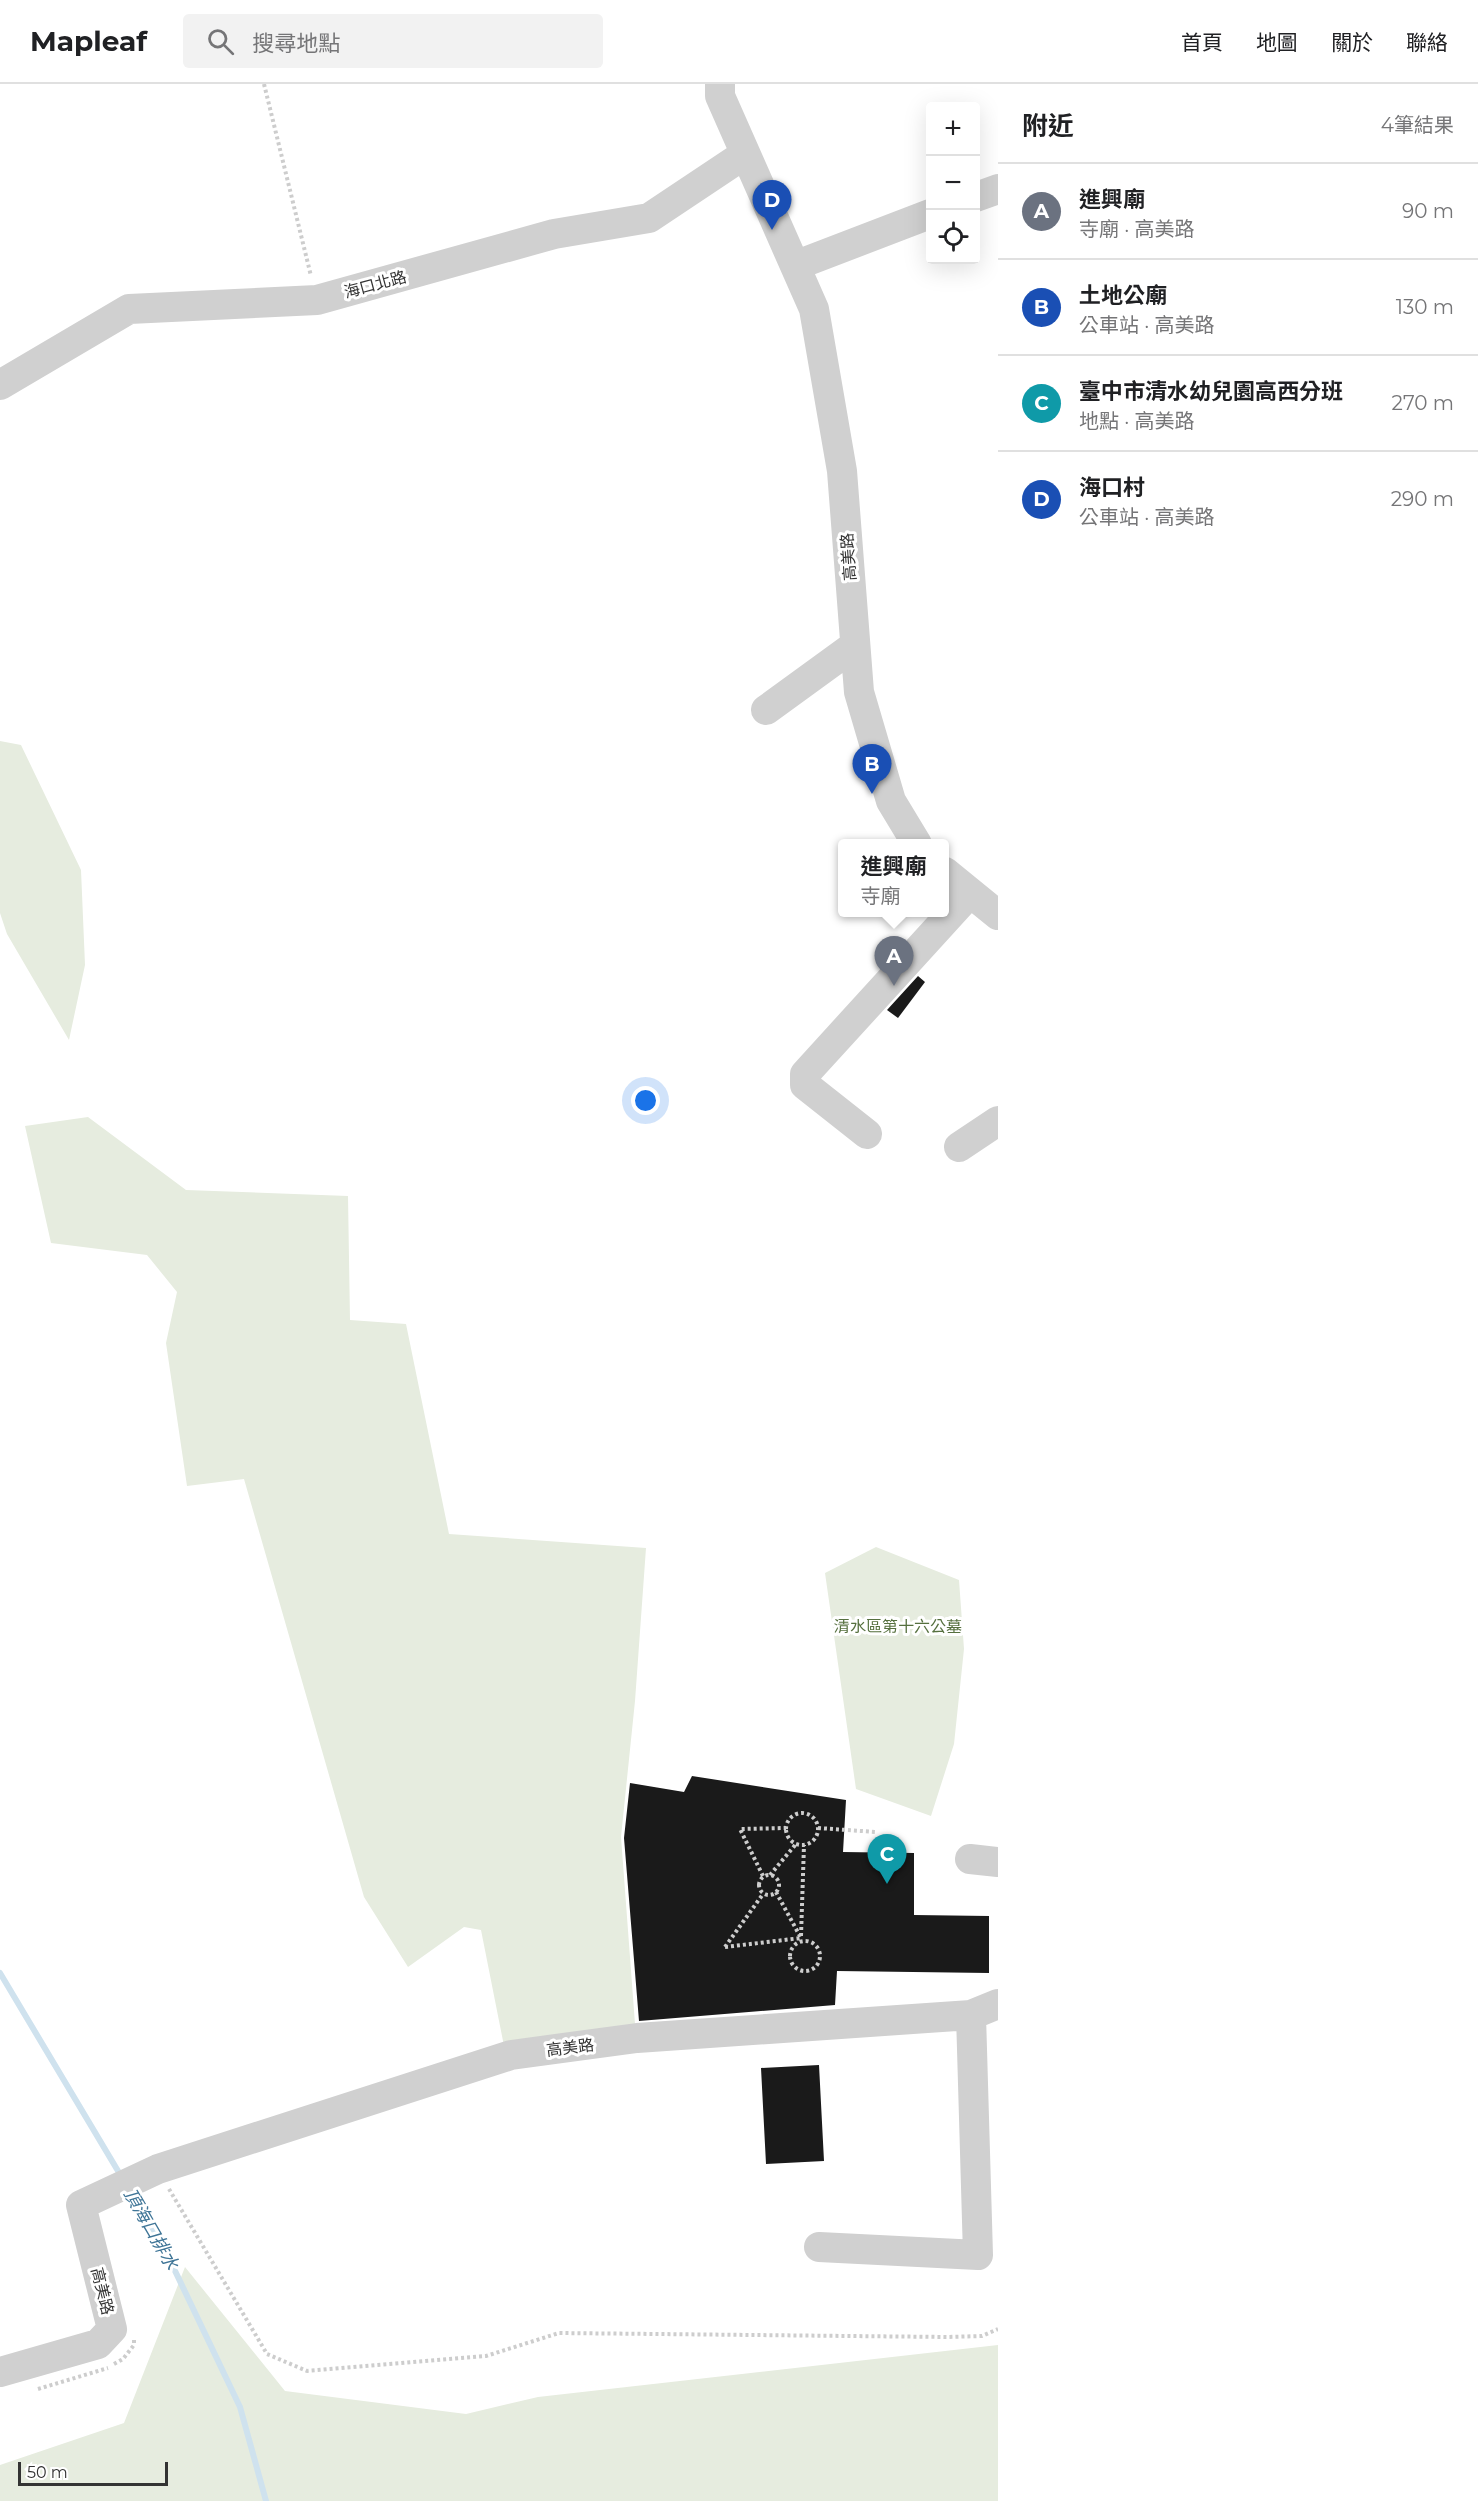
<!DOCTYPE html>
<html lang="zh-TW">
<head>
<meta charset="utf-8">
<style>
	:root { --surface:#fff; --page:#f2f2f2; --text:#202124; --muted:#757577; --line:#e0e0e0; --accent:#e63946 }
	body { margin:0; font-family:Montserrat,"Noto Sans TC",sans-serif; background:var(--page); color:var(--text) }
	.controls { position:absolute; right:18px; top:18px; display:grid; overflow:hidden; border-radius:6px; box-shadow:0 6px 24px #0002 }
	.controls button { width:54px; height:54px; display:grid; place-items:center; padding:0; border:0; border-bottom:2px solid var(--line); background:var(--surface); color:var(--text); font:30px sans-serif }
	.scale { position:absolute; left:18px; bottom:15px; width:150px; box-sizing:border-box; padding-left:6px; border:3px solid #333; border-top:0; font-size:16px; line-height:21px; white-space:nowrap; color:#333; -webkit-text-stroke:4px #fff; paint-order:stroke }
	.you { position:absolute; left:646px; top:1017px; width:21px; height:21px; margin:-15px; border:4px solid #fff; border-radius:50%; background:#1a73e8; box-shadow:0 0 0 9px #1a73e833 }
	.badge { display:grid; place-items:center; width:39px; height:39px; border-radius:50%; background:var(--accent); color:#fff; font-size:20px; font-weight:700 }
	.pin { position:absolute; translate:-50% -50px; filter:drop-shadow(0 2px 3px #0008) }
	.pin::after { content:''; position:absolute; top:32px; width:21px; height:18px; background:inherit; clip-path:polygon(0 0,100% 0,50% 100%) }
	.popup { position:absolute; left:838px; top:755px; width:111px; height:78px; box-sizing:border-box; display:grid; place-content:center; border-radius:6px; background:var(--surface); filter:drop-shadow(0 2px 4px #0005); font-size:20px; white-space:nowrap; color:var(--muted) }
	.popup b { font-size:22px; color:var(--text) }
	.popup::after { content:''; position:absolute; left:50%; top:100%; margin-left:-12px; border:12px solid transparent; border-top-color:var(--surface) }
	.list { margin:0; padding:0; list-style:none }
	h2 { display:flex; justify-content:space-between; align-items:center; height:78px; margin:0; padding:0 24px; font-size:26px }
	h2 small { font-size:20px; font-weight:400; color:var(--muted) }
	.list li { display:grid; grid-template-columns:39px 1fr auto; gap:18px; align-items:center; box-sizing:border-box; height:96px; padding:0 24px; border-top:2px solid var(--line) }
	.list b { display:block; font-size:22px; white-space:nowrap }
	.list p { margin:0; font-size:20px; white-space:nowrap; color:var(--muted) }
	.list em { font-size:20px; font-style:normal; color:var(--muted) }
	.icon { flex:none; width:33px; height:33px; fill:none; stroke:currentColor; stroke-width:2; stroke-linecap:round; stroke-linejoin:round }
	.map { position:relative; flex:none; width:998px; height:2417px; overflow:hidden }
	header { display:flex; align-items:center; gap:36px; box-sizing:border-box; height:84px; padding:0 30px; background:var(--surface); border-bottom:2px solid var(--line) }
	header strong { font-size:28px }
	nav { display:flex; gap:33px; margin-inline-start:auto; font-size:21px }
	.search { width:420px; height:54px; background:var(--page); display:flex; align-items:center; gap:15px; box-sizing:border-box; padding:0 21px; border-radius:6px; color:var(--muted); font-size:22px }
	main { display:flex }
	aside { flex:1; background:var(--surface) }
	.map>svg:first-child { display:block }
	.green { fill:#e6ecdf }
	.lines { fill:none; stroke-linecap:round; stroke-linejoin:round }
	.stream { stroke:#cfe2ee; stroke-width:6 }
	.building { fill:#1a1a1a }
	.path { stroke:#cdcdcd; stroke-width:4; stroke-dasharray:3 3; stroke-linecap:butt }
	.minor { stroke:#d0d0d0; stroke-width:30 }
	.labels { text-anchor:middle; stroke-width:6; stroke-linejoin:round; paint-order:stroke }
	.street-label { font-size:16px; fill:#333; stroke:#fff }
	.park-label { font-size:16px; fill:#56703f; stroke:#fff }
	.water-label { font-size:18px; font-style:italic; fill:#3f7597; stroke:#fff }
</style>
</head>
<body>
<header>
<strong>Mapleaf</strong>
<div class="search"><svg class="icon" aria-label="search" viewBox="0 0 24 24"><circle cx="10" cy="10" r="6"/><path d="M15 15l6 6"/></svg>搜尋地點</div>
<nav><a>首頁</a><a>地圖</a><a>關於</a><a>聯絡</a></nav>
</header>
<main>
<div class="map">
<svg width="998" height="2417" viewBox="0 0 998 2417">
	<rect width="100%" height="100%" fill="#fff"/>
	<path class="green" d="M0,657l21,4 60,125 4,95 -16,75 -62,-106 -7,-21z
		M88,1033l98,73 162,6 2,124 56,4 43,210 197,14 -11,153 -14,136 14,187 -131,22 -23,-116 -17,-3 -56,40 -44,-70 -120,-418 -57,7 -21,-143 11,-51 -30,-37 -96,-12 -26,-117z
		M876,1463l83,33 5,69 -10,95 -23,72 -75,-27 -31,-216z
		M185,2183l100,124 181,23 72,-17 460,-52v156h-998v-36l124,-42z"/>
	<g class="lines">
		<path class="stream" d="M0,1889l121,203
			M129,2106l38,64 73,153 26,94"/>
	</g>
	<path class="building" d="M918,892l7,6 -27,36 -11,-8z
		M692,1692l154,24 -3,52 71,1v62l75,1v57l-152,-2 -2,34 -196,16 -15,-183 6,-55 54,9z
		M819,1981l5,96 -58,3 -5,-96z"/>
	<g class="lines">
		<path class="path" d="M264,0l47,192
			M786 1745a16 16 0 1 1 32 0a16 16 0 1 1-32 0Z
			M818,1744l58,4
			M759 1801a10 10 0 1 1 20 0a10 10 0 1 1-20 0Z
			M770,1791l26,-31
			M763,1792l-23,-47 46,-1
			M801,1852l3,-91
			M790 1872a15 15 0 1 1 30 0a15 15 0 1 1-30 0Z
			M725,1863l76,-9 -25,-46
			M725,1863l38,-53
			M169,2105l98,165 40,17 179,-15 73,-23 388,4 35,-1 16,-7
			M114,2280l9,-5 11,-14v-6
			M38,2305l70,-21"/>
		<path class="minor" d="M720,0v12l94,213 28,162 17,221 32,109 26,43
			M976,113l22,-8
			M797,181l133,-51
			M0,301l129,-76 188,-9 237,-66 95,-16 96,-64
			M766,626l88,-64
			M945,788l53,43
			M867,1050l-62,-49v-11l165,-181
			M959,1063l39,-26
			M970,1775l28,3
			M819,2163l159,8 -7,-240
			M0,2288l98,-28 14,-15 -31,-124 77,-36 353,-114 126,-17 334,-23 27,-11"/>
	</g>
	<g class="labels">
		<g class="street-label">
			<text transform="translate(375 200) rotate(-15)" y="6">海口北路</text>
			<text transform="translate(848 473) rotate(-94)" y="6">高美路</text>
			<text transform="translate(570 1963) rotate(-7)" y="6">高美路</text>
			<text transform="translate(103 2207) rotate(76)" y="6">高美路</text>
		</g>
		<g class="park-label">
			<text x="898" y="1548">清水區第十六公墓</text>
		</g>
		<g class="water-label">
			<text transform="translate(151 2145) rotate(60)" y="6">頂海口排水</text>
		</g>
	</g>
</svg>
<div class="controls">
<button>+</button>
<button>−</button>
<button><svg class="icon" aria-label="locate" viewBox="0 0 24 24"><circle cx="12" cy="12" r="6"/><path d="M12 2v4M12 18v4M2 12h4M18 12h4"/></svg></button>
</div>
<div class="scale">50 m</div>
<div class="you"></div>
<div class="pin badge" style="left:894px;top:902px;background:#6b7280">A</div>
<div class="popup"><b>進興廟</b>寺廟</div>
<div class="pin badge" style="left:872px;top:710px;background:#1a4fb4">B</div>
<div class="pin badge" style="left:887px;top:1800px;background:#0f9aa8">C</div>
<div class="pin badge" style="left:772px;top:146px;background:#1a4fb4">D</div>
</div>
<aside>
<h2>附近<small>4筆結果</small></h2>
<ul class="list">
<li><span class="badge" style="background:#6b7280">A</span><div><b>進興廟</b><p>寺廟 · 高美路</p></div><em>90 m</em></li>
<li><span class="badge" style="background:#1a4fb4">B</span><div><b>土地公廟</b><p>公車站 · 高美路</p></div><em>130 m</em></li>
<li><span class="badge" style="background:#0f9aa8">C</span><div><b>臺中市清水幼兒園高西分班</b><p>地點 · 高美路</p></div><em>270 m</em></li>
<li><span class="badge" style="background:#1a4fb4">D</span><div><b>海口村</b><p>公車站 · 高美路</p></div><em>290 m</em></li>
</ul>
</aside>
</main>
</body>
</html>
